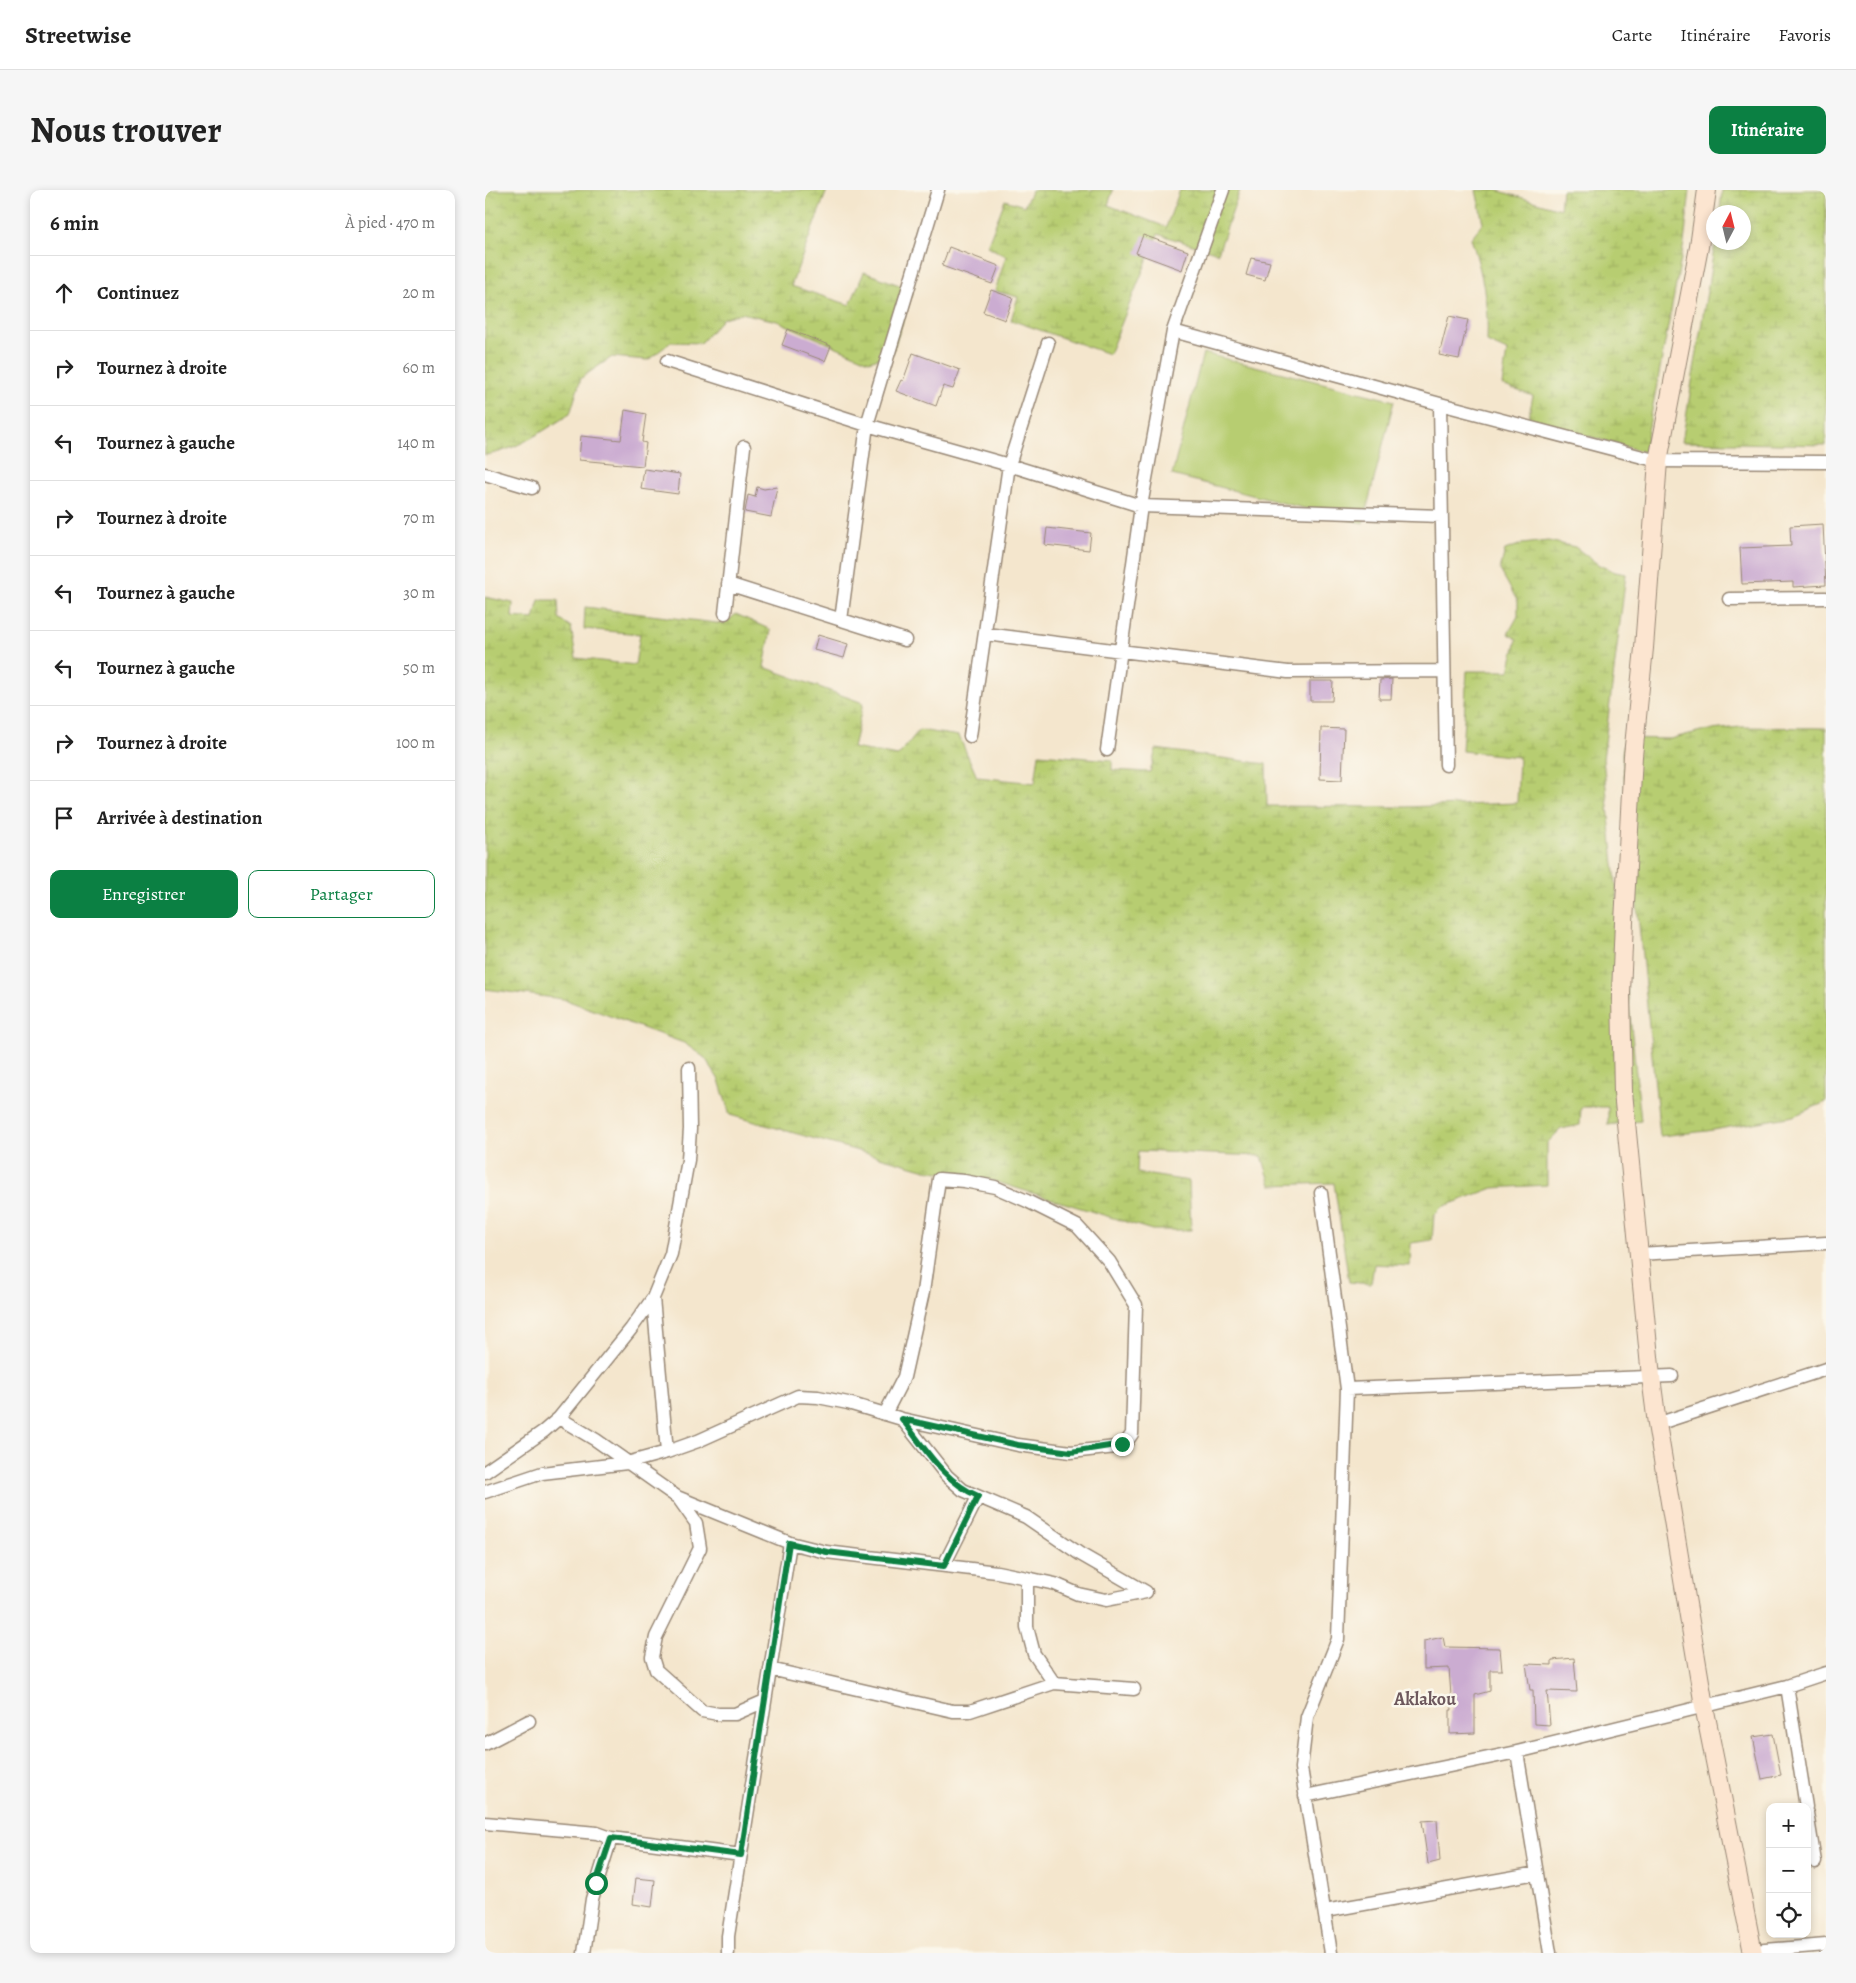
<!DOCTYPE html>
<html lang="fr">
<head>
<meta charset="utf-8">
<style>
	:root { --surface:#fff; --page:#f6f6f6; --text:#222; --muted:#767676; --line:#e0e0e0; --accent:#0b8043 }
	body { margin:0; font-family:Alegreya,serif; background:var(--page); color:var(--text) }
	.controls { position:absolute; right:15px; bottom:15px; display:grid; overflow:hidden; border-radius:10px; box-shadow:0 2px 8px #0003 }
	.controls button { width:45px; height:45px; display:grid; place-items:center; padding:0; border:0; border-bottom:1px solid var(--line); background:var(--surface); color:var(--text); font:25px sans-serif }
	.compass { position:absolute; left:1221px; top:15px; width:45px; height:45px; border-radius:50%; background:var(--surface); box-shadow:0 2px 8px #0003; rotate:7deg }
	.stop { position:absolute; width:15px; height:15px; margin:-11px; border:4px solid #0b8043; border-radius:50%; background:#fff }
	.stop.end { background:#0b8043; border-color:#fff; box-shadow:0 1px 5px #0008 }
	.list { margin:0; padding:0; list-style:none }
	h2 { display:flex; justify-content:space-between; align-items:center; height:65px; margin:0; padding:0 20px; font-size:21px }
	h2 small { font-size:16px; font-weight:400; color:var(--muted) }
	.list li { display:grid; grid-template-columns:32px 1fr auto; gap:15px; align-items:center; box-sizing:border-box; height:75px; padding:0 20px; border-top:1px solid var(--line) }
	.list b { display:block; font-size:19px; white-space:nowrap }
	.list em { font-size:16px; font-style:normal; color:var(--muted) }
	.actions { display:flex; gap:10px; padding:15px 20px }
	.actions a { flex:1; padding:11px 0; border:1px solid var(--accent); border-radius:10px; text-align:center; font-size:18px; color:var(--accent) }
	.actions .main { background:var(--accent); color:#fff }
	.icon { flex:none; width:28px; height:28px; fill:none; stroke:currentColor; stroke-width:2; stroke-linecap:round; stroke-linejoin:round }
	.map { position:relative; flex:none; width:1341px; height:1763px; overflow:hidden; border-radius:10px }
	header { display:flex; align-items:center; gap:30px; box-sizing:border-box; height:70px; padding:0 25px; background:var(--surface); border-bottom:1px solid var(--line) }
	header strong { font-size:24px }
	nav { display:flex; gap:28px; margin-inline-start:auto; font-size:18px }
	.intro { display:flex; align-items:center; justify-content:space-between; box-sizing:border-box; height:120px; padding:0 30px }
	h1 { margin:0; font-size:35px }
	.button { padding:12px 22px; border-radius:10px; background:var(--accent); color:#fff; font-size:18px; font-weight:700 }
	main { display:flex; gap:30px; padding:0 30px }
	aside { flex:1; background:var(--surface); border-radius:10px; box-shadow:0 2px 8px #0003 }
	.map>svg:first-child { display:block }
	.wetland { fill:url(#wetland-marsh); stroke:#797c48 }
	.park { fill:#b7cd71; stroke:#797c48 }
	.building { fill:#cbacd1 }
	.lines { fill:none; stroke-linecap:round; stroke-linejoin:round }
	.street-casing { stroke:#988876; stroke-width:15 }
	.secondary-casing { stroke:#988876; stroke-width:20 }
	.street { stroke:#fff; stroke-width:12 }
	.secondary { stroke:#fce5d0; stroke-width:18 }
	.route { stroke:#0b8043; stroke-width:6 }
	.labels { text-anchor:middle; stroke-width:5; stroke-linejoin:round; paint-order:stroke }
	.quarter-label { font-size:18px; font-weight:bold; fill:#6d585d; stroke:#fbf7ec }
</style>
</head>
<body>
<header>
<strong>Streetwise</strong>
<nav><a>Carte</a><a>Itinéraire</a><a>Favoris</a></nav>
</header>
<div class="intro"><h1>Nous trouver</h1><a class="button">Itinéraire</a></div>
<main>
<aside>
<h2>6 min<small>À pied · 470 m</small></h2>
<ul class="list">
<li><svg class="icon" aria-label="ahead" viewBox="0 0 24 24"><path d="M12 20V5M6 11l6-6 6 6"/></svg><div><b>Continuez</b></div><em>20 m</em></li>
<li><svg class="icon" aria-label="right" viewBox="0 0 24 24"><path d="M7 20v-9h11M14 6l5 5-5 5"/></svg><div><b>Tournez à droite</b></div><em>60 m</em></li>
<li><svg class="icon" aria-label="left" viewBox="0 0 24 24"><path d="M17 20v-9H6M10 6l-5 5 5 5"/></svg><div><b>Tournez à gauche</b></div><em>140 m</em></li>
<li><svg class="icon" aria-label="right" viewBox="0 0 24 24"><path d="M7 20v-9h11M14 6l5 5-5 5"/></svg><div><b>Tournez à droite</b></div><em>70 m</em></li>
<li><svg class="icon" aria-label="left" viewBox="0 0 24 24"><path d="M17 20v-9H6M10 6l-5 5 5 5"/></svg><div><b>Tournez à gauche</b></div><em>30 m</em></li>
<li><svg class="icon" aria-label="left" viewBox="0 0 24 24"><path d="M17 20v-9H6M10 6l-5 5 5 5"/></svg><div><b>Tournez à gauche</b></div><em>50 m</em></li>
<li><svg class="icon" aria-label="right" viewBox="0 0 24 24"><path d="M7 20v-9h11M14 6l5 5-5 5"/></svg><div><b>Tournez à droite</b></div><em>100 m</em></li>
<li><svg class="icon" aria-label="arrive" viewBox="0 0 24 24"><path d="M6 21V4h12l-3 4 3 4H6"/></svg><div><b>Arrivée à destination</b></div></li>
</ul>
<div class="actions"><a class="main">Enregistrer</a><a>Partager</a></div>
</aside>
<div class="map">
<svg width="1341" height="1763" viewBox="0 0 1341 1763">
	<defs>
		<pattern id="wetland-marsh" width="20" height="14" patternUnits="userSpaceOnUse" patternTransform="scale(1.25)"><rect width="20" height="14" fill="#b7cd71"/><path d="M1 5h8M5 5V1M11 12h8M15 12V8" fill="none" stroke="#9eb061"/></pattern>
	</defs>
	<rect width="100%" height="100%" fill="#fbf7ec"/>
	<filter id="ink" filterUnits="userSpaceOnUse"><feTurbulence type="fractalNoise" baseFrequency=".02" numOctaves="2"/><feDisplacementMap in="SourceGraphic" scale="10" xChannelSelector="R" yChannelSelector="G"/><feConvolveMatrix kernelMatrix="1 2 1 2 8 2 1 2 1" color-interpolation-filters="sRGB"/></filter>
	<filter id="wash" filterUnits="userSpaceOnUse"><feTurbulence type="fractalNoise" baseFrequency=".0096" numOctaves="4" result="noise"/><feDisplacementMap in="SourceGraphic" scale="20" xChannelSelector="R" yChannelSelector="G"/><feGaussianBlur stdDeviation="1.12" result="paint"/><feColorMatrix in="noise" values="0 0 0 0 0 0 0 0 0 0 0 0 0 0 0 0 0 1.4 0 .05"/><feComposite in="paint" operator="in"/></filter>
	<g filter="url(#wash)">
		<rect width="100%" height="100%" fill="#f4e6cd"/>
		<path class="wetland" d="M0,0h342l-36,96 59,19 14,-33 49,18 -21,64 -23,7 -92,-40 -36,-8 -18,5 -22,25 -30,-1 -23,18 -36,-3 -31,21 -11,36c-26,16 -54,37 -85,41z
			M547,0h81l-5,15 58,22 14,-37h60l-22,63 -60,-19 -49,120 -98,-34 7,-23 -23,-6 11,-35 -19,-10 18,-46 19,6z
			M991,0h20l64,19 2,-19h128l-6,53 -40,209 -116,-33 5,-23 -31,-11 5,-34 -20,-9c2,-37 -5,-70 -16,-104l12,-15z
			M1237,0h104v255l-144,-3 33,-199 28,-1v-30h-23z
			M1063,351l27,6 24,18 16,7 11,2 -23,185 38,362 -33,4v-18h-27l-1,18 -19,4 -14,14v42l-54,3 -51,19 -8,8 -2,25 -21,3 -1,23 -36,-2 -3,20 -22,-2 -15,-99 -63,2 -9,-29 -124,-5 -1,22 52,8 2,49h-39l-165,-51 -61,-9 -196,-55 -11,-35 -14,-22 -21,-15 -121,-44 -78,-10v-392l28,6 -1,14 22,2 5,-19h19l1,19 12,8 5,31 59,7 5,-31 -56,-5 1,-22 139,17 12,-10 35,16 -7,37 99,36 -10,45 45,8 21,-26 40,6 18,41 58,6 4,-29 73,6v10l38,2 6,-23 110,15 1,42 136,1 114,-4 2,-46 -57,-6 5,-80h42l8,-32 -9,-5 10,-18v-14l-18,-32 5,-20 17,-6z
			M1256,537l85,1v374l-33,14 -86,15 -47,5 -38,-382 3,-16 45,1 31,-8z"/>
		<path class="park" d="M718,163l191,48 -31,122 -191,-48z"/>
		<g id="blocks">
			<path class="building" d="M658,45l45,16 -6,19 -46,-17z
				M464,57l50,19 -7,18 -50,-18z
				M766,68l19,4 -5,18 -19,-5z
				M506,100l22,8 -8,22 -22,-8z
				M964,126l19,4 -9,39 -20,-4z
				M303,139l43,17 -6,15 -43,-16z
				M428,163l47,17 -7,19 -10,-3 -7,20 -40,-15 5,-11 2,1z
				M140,220l21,4 -4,28 4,1 -3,23 -64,-6 2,-24 40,4z
				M159,279l36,5 -2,20 -37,-5z
				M272,297l7,2 13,-2 -6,30 -26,-5 3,-17 7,2z
				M1338,334l3,61 -33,2v-5l-51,2 -2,-36 51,-2 -1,-20z
				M562,338l44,5 -2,17 -44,-5z
				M333,445l30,9 -4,14 -30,-8z
				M907,489l-1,20h-12l1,-19z
				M825,491h23l-1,20h-22z
				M836,538l23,1 -2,51 -22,-1z
				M958,1447l2,10 55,1 2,22h-12v21l-15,4v38l-25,1v-24h2l-3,-42 -25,1v-28z
				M1089,1468l3,34 -30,-1 3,34 -16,-1 -1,-34h-3l-4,-26 26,1v-5z
				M1288,1544l8,41 -19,4 -9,-42z
				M952,1630l3,41 -12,3 -6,-43z
				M151,1688l19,2 -3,27 -19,-3z"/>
		</g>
	</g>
	<g filter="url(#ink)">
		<use href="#blocks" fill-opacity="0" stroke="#988876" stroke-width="1"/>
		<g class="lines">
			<defs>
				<path id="street" d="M688,141l267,73 218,57 168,1
					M182,171l200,64 142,40 132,41 300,10
					M955,214l6,361
					M0,284l47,14
					M243,394l177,56
					M1244,409l97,-1
					M240,423l19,-166
					M356,430l26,-195 71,-235
					M501,444l302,38 156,-1
					M485,546l39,-271 39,-122
					M622,560l34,-244 32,-175 50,-141
					M836,1003l26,196 -9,250 -31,78 -6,51 30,185
					M1154,1064l187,-11
					M168,1108l14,154
					M862,1199l325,-13
					M74,1228l37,22 81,57 113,46 36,9 171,20 30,6
					M417,1229l45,57 16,14 63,27 54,37 66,38
					M1172,1234l169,-55
					M0,1282l59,-41 15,-13 72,-89 22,-31 18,-44 17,-94 2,-31 -1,-61
					M0,1302l57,-19 85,-10 40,-11 31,-11 100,-45 20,1 30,6 54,16 116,26 53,7 45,-5 11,-6 5,-7 4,-129 -27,-44 -32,-35 -50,-25 -32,-14 -31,-6 -25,-2 -16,113 -19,85 -19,37
					M194,1309l17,24 4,25 -44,89 -4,20 4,13 46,41 16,3h17l30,-13
					M459,1375l34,-68
					M285,1479l183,42h17l84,-28 80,6
					M569,1493l-20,-29 -7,-27v-49l28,6 23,10 28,6 40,-8
					M1302,1496l19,121
					M0,1554l44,-23
					M1032,1562l33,201
					M820,1606l212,-44 270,-66 39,-13
					M1322,1623l8,49
					M0,1633l112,10 14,5 130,17
					M840,1721l212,-38
					M1268,1761l73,-6
					M99,1763l8,-54 19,-61
					M243,1763v-17l62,-393"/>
				<path id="secondary" d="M1222,0l-8,57 -41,214 -14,187 -11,108 -9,166 -3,71 2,99 28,285 6,47 47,282 49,247"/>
			</defs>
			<use href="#street" class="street-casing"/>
			<use href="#secondary" class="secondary-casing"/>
			<use href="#street" class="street"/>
			<use href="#secondary" class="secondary"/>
		</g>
	</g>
	<g class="lines" filter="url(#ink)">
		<path class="route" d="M111,1693l15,-45 130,17 48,-312 38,9 117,14 34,-70c-34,-14 -54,-49 -76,-77l116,26 53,7 51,-8"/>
	</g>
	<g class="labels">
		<g class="quarter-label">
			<text x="940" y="1515">Aklakou</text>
		</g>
	</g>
</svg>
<div class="controls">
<button>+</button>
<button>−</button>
<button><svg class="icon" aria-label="locate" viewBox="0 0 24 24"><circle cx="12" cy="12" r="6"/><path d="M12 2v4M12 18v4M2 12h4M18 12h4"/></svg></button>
</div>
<svg class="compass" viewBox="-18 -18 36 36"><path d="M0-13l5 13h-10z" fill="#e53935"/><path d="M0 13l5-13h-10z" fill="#767676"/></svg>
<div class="stop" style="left:111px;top:1693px"></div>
<div class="stop end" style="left:637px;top:1254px"></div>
</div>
</main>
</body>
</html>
